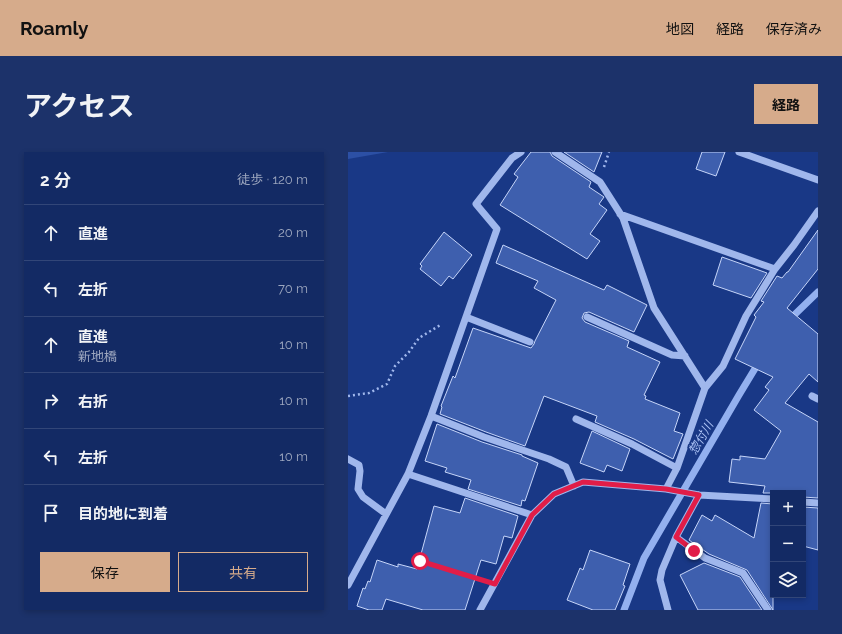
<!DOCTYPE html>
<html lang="ja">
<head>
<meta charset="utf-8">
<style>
	:root { --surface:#132a64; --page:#1c326a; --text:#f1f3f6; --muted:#9da7bf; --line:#324678; --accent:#d6ab8b }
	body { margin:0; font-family:Raleway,"Noto Sans JP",sans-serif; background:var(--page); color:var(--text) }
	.controls { position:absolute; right:12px; bottom:12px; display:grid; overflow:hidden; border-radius:0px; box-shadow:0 2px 6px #0003 }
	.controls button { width:36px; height:36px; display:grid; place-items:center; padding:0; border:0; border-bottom:1px solid var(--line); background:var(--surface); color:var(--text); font:20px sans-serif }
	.stop { position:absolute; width:12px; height:12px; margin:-9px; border:3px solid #e11d48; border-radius:50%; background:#fff }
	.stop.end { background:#e11d48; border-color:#fff; box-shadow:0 1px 4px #0008 }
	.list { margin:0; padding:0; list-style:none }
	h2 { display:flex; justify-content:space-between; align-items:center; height:52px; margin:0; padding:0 16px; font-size:17px }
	h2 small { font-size:13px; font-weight:400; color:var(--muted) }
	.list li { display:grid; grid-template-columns:26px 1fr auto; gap:12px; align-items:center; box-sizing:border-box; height:56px; padding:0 16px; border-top:1px solid var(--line) }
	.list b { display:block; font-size:15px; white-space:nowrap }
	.list p { margin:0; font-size:13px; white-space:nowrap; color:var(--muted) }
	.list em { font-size:13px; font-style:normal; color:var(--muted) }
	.actions { display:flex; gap:8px; padding:12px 16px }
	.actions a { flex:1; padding:9px 0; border:1px solid var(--accent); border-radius:0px; text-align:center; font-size:14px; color:var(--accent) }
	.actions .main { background:var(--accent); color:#111 }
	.icon { flex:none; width:22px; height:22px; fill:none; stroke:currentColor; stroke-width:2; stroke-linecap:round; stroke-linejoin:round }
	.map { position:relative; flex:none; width:470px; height:458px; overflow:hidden; border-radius:0px }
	header { display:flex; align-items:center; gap:24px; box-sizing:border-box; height:56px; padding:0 20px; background:var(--accent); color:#111 }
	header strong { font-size:19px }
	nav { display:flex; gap:22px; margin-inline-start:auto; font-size:14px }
	.intro { display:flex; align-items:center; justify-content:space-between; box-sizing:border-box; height:96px; padding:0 24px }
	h1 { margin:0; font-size:28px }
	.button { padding:10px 18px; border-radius:0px; background:var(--accent); color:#111; font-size:14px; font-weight:700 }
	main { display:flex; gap:24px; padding:0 24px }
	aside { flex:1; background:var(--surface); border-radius:0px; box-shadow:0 2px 6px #0003 }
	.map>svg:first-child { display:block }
	.green { fill:#2c50a5 }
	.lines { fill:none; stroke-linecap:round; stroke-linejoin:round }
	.stream { stroke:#93b0ef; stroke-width:7 }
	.building { fill:#3e5fae; stroke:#c6d5f9 }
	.path { stroke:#a0b7ec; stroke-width:2.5; stroke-dasharray:2 3; stroke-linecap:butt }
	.minor { stroke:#a0b7ec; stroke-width:7 }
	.route { stroke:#e11d48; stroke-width:5 }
	.labels { text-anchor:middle; stroke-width:3.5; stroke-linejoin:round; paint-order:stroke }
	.water-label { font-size:12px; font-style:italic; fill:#acc2f4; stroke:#193886 }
</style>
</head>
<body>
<header>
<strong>Roamly</strong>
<nav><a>地図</a><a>経路</a><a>保存済み</a></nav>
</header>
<div class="intro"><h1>アクセス</h1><a class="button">経路</a></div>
<main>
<aside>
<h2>2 分<small>徒歩 · 120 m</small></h2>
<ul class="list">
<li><svg class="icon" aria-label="ahead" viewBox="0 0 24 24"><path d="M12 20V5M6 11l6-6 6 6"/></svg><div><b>直進</b></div><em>20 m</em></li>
<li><svg class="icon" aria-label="left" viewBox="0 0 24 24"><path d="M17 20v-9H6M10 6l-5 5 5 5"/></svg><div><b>左折</b></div><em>70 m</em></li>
<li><svg class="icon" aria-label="ahead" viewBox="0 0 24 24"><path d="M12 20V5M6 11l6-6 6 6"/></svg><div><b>直進</b><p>新地橋</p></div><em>10 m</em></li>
<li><svg class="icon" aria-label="right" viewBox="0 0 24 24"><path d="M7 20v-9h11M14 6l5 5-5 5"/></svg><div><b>右折</b></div><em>10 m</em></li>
<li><svg class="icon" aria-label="left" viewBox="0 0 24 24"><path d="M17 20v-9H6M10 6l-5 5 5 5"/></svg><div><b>左折</b></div><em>10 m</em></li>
<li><svg class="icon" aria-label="arrive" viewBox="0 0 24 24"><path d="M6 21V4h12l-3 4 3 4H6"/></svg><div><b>目的地に到着</b></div></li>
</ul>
<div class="actions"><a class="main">保存</a><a>共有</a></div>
</aside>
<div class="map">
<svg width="470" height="458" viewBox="0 0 470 458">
	<rect width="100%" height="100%" fill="#193886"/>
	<path class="green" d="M0,0h40l-40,7z"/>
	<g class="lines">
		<path class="stream" d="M440,169l30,-29
			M276,458l20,-52 95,-163 20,-33"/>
	</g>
	<path class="building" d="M183,0h19l2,4 39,26 -2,5 15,10 -5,7 8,6 -17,24 10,7 -13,18 -87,-54 18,-28 -4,-3z
		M216,0h38l-8,20z
		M354,0h23l-9,24 -20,-7z
		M470,78v39l-31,39 31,26v48l-9,-8 -24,29 33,19v76l-15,-1v-4h-40l2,-7 -36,-4 3,-23 8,1v-4l25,3 16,-28 -27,-21 15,-20 -4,-3 8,-10 -38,-18 21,-42 -2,-2 10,-13 -3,-1 16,-25 5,2 5,-6h1z
		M96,80l28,23 -19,24 -4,-3 -8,10 -21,-17 2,-3 -2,-2z
		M155,93l101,45 3,-5 40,20 -13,27 -45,-20 -5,1 -2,5 3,4 44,19 -2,6 33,15 -16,33 2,1 -1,3 35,14 -6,18 9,3 -10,25 -39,-20 -39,-17 2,-6 -53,-20 -19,50 -39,-14 -46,-18 2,-7 -1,-1 12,-30 2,2 18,-50 58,20 3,-4 1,-3 21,-41 -22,-12 4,-7 -42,-18z
		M374,105l45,16 -16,25 -38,-13z
		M89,272l45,18 40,13v1l16,7 -13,38 -3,-1 -1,6 -53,-17 3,-9 -26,-8 2,-4 -22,-7z
		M244,279l38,18 -8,22 -15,-6 -3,7 -24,-9z
		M117,346l53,18 -6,22 -8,-2 -8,28 -15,-4 -16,50h-42l-37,-11 -4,11h-13l-12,-4 6,-18 2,1 3,-8 2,1 7,-22 21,7v-3l19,5 17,-63 26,7z
		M413,351l12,1v106l-26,-40 -38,-16 -20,-14 13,-25 10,6 3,-6 39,23z
		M455,355l15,1v42l-15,-4z
		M242,398l40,14 -7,21 2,1 -10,24h-22l-26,-10 13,-32 3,2z
		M356,411l36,14 22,33h-64l-18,-35z"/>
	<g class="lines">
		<path class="path" d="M256,15l5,-15
			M0,244l21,-3 18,-9 8,-18 14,-14 10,-14 23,-14
			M72,409l61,19"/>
		<path class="minor" d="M207,0l45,30 23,36 31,90 51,80
			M391,0l79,28
			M272,62l155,55
			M118,165l64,25
			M239,165l85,38 13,1
			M464,244l6,3
			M83,264l53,21 65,22 17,8 8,19
			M228,267l56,25 45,24
			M0,307l11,6 1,6 -2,18 5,8 23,17
			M60,322l124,41
			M318,337l11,-21 28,-80 18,-22 23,-50 29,-47 19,-24 24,-34
			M455,350l15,1
			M328,385l29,21 38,15 25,37
			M0,433l60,-111 23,-58 66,-187 -21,-25 36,-46 9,-6
			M132,458l52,-95 22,-21 29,-12 83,7 33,6 74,4
			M320,458l-8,-30 2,-10 14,-33 23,-42"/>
	</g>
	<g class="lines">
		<path class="route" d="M72,409l75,23 37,-69 22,-21 29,-12 83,7 33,6 -23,42 18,14"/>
	</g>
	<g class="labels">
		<g class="water-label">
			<text transform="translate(353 286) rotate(-60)" y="4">惣付川</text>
		</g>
	</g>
</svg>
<div class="controls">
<button>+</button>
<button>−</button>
<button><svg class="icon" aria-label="layers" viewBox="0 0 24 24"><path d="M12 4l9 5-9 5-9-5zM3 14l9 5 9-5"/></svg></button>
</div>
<div class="stop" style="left:72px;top:409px"></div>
<div class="stop end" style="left:346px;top:399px"></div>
</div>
</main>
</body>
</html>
